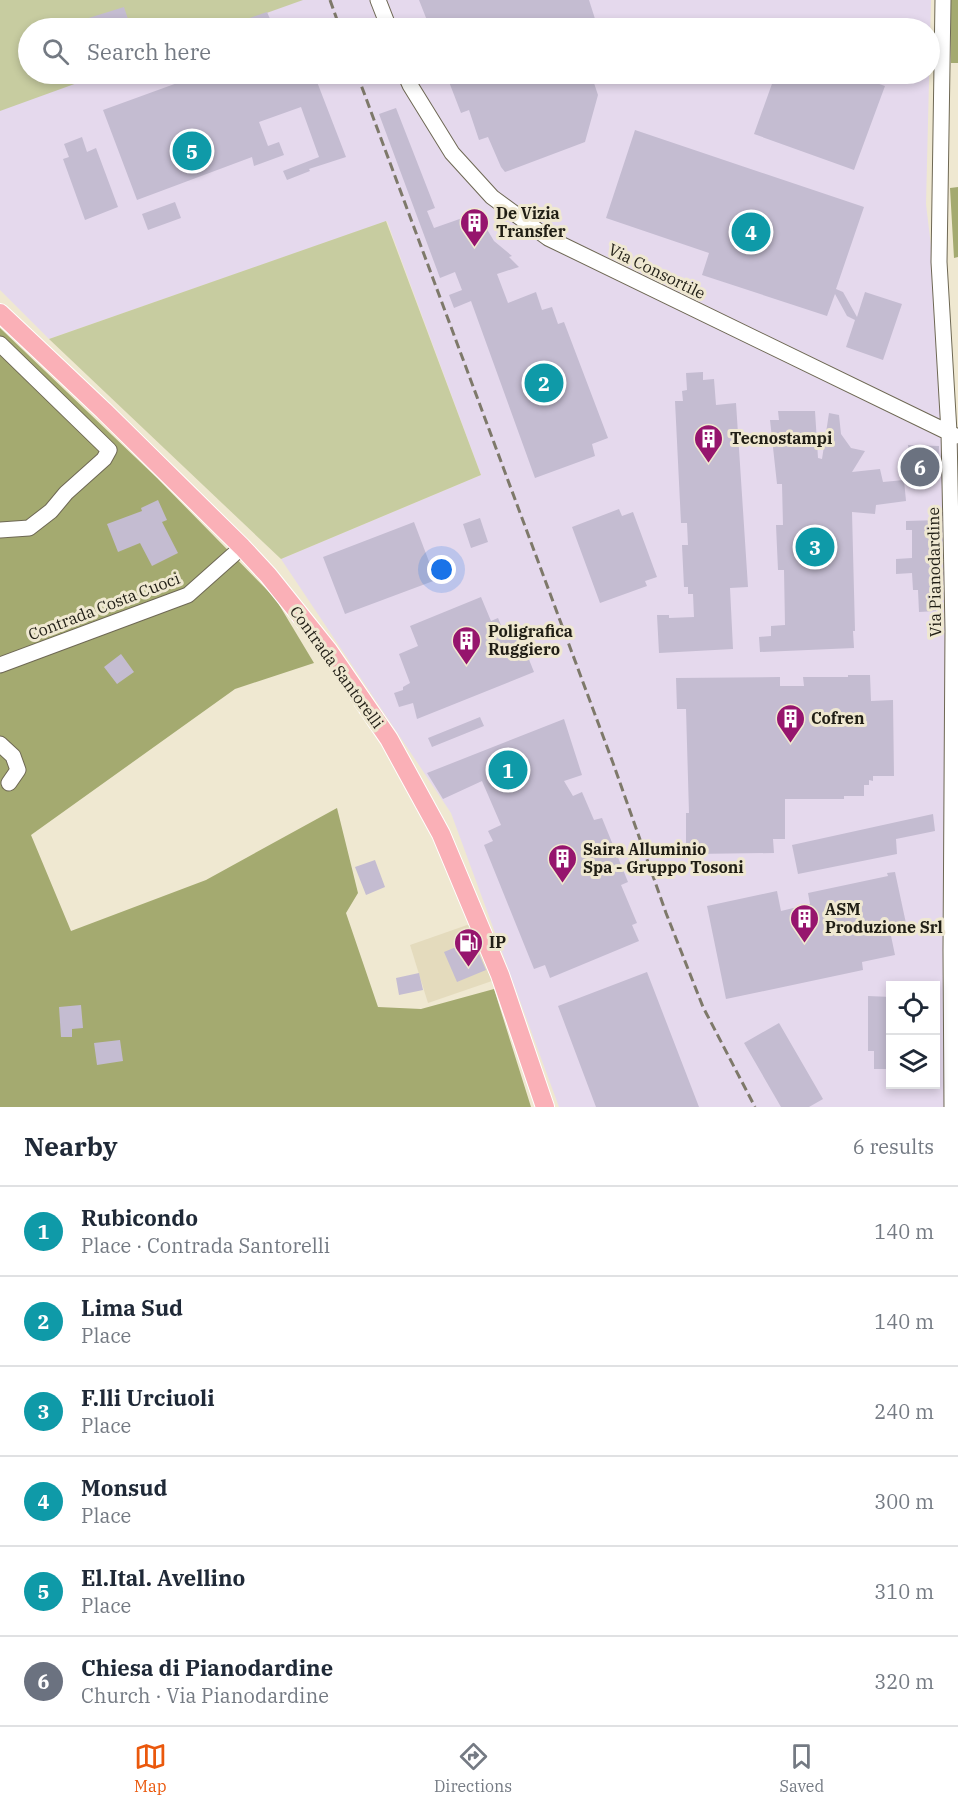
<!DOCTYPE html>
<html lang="en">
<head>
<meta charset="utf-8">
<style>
	:root { --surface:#fff; --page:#f6f6f7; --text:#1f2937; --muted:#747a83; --line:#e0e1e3; --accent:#ea580c }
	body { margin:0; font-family:"IBM Plex Serif",serif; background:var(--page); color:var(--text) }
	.controls { position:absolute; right:18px; bottom:18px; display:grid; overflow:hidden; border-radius:0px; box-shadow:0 3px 9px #0003 }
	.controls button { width:54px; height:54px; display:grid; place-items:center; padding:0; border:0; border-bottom:2px solid var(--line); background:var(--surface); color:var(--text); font:30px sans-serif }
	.you { position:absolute; left:442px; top:570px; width:21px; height:21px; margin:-15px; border:4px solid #fff; border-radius:50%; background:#1a73e8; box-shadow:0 0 0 9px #1a73e833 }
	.badge { display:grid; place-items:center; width:39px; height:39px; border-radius:50%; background:var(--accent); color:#fff; font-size:20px; font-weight:700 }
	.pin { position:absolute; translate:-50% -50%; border:3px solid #fff; box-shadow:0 2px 6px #0006 }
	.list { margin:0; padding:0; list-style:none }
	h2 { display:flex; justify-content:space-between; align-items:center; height:78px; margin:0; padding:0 24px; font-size:26px }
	h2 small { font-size:20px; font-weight:400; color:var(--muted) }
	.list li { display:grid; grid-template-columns:39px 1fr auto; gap:18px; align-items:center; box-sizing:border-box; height:90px; padding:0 24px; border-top:2px solid var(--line) }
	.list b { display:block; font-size:22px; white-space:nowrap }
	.list p { margin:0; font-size:20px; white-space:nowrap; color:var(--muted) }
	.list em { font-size:20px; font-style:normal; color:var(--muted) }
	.icon { flex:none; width:33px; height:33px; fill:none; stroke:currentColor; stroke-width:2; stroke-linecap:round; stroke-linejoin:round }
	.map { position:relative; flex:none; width:958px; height:1107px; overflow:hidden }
	.search { position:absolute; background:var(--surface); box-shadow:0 3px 9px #0003; left:18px; right:18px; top:18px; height:66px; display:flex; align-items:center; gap:15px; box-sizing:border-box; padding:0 21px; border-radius:33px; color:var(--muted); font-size:22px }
	.sheet { height:618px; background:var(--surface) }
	nav { display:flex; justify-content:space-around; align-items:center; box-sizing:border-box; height:84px; border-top:2px solid var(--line); background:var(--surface); font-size:16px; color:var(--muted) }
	nav a { display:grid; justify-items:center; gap:3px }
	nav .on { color:var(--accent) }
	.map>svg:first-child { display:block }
	.built { fill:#e4dbbd }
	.industrial { fill:#e5d9ed; fill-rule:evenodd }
	.green { fill:#c7cca0 }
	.forest { fill:#a4aa70 }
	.building { fill:#c4bcd1 }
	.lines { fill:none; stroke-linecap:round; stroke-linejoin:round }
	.minor-casing { stroke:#6e6854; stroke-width:17 }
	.major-casing { stroke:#fff; stroke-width:20 }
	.minor { stroke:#fff; stroke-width:15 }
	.major { stroke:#fab0b7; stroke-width:18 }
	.rail { stroke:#7e796a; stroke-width:3; stroke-dasharray:9 4.5; stroke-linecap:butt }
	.labels { text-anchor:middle; stroke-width:6; stroke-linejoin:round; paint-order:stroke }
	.poi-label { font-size:16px; font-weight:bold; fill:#201e15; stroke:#efe8d1; text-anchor:start }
	.street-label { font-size:16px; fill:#201e15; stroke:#efe8d1 }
</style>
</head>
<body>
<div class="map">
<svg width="958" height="1107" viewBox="0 0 958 1107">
	<rect width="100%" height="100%" fill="#efe8d1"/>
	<path class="built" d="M470,924l22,57 -64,22 -18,-58z"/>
	<path class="industrial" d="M0,0h931l-5,204 28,234 4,2v667h-399l-108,-294 -170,-254 200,-84 -94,-254 -338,118 -49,-49zM28,28h902v46h-902zM890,986h46v98h-46z"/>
	<path class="green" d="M0,0h303l-78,28h-197v46h74l-102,37z
		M386,221l95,254 -200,84 -232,-220z"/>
	<path class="forest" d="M951,0h7v63h-7z
		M958,187v70l-4,1 -4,-70z
		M0,328l157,150 118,120 39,65 -79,26 -204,146 40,96 135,-51 131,-72 21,85 -12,20 32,94 43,2 73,-20 37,118h-531z"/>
	<path class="building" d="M419,0h170l7,22 -3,1 2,5h-165z
		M124,7l7,21h-50l-2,-7z
		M267,12l7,16h-49l-1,-1z
		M202,74h112l32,83 -37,12 1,2 -23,9 -4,-9 36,-14 -18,-50 -42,15 9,24 11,-4 5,13 -30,11 -2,-9 -115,43 -34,-90z
		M446,74h145l7,21 -13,47 -80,30 -4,-5 -13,-30 -9,3 -10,-30 -8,3z
		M755,75l96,-1 34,12 -31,84 -100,-36 19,-53z
		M396,108l39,100 -8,3 7,17 37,-13 5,14 9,-3 9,15 18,15 -3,1 10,10 -22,7 11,29 28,-11 6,18 10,-3 6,17 6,-2 44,116 -16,6 3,12 -60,22 -64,-177 -17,7 -5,-13 13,-5 -7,-18 -15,6 -61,-164z
		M635,130l229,77 -28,82 7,3 14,25 8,-25 37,12 -19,56 -37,-13 9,-27 -8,-4 -12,-22 -8,22 -125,-41 7,-22 -103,-35z
		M82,137l5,15 9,-4 22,59 -33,13 -22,-61 6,-2 -5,-13z
		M175,202l6,16 -33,12 -6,-16z
		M703,372v8l11,-1 2,26 20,-2 12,184 -18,1 3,61 -74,4 -2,-38h12v3l25,-1 -1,-23h-5v-7h-4l-2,-42h6l-1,-22h-6l-6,-122h8l-1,-10 5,-1 -1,-17z
		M778,411h37l3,47 4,1 7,-46 10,2 2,19 10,14 14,3 -13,21 28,-3 3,13 21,-2 2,21 -30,4 -1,9 -23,-2 3,119h-2l1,17 -94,4 -1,-15 12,-1v-10l14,-1 -1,-55h-6l-2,-45h7l-1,-41h-5l-7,-64h9z
		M908,445l31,1 -1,29 -36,1 1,-21h6z
		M158,500l9,20 -5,2 16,31 -26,13 -12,-23 -22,9 -11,-28 35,-13 -1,-3z
		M619,509l3,7 11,-4 24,65 -12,4 2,5 -47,17 -28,-76z
		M480,518l8,24 -17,6 -8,-24z
		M939,520v74h-4l1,17 -17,1 -1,-22h-5l-1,-17 -16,1v-15l16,-1v-28h-6v-9z
		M414,522l22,58 -91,34 -22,-57z
		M481,597l10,24 7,-3 8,19 17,-7 4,9 -5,3 12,30 -117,47 -4,-16 -14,4 -5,-14 9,-3v-3l7,-4 -11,-29 19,-8 -8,-20z
		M121,654l13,18 -17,12 -13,-17z
		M848,675h22l1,26 22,-1 1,76h-21v5l-4,-1v5h-5v11h-20v3h-59v40h-12l1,14 -81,1v-8h-7v-33h3l-3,-104h-9l-1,-31 104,-1v9h24l-1,-9h45z
		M480,717l4,9 -52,21 -4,-9z
		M564,719l18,56 -18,6 9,15 9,-4 12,28 8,-2 26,64 -7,3 16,38 -5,2 7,16 -89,37 -5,-13 -11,4 -50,-124 9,-4 -5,-10 13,-6 -19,-44 -39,18 -16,-26z
		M933,814l2,17 -39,8 1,15 -99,20 -6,-29z
		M375,860l10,27 -19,8 -11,-28z
		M895,872l12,56 -17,3 5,24 -33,7 1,8 -137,29 -19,-93 70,-15 4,20 29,-7 -2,-11 80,-17 -1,-3z
		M473,940l13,30 -29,12 -13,-30z
		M647,972l52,135h-103l-38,-101z
		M419,973l4,17 -24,5 -3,-17z
		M868,996l23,1v72h-17v-18h-6z
		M81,1005l2,23 -11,1v8h-11l-2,-30z
		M779,1023l44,76 -14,8h-28l-37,-64z
		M120,1040l3,21 -26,4 -3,-22z"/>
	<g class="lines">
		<defs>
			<path id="minor" d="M378,0l11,28
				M943,0l-4,262 10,170 4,198 -2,321 1,156
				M405,74l5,11 42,68 40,44 56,41 408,198
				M0,344l109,106 -5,9 -38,34 -15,18 -22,17 -29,2
				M0,665l188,-70 54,-48
				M0,744l13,12 5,14 -9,13"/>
			<path id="major" d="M0,313l104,98 138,136 26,28 60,75 61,89 52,95 59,141 45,132"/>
		</defs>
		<use href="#minor" class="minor-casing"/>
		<use href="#major" class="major-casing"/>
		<use href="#minor" class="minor"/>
		<use href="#major" class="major"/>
		<path class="rail" d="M330,0l10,28
			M357,74l256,689 53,150 37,94 52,100"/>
	</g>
	<defs>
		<symbol id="building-pin" viewBox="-11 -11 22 30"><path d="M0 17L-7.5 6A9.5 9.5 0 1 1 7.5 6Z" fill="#96156d" stroke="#efe8d1"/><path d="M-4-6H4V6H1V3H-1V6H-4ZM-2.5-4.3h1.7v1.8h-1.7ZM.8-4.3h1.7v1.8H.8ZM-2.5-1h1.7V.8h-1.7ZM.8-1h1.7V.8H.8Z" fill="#fff"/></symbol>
		<symbol id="fuel-pin" viewBox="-11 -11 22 30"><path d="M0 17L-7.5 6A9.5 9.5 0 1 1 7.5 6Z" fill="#96156d" stroke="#efe8d1"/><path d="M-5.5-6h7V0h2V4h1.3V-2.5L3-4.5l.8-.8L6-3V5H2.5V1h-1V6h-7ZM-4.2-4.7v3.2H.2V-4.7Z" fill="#fff"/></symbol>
	</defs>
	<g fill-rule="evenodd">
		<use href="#building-pin" x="458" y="206" width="33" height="45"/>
		<use href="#building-pin" x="692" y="422" width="33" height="45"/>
		<use href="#building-pin" x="450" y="624" width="33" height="45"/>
		<use href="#building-pin" x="774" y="702" width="33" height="45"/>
		<use href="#building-pin" x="546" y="842" width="33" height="45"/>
		<use href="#building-pin" x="788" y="902" width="33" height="45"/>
		<use href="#fuel-pin" x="452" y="926" width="33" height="45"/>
	</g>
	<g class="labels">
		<g class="poi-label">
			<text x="496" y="219">De Vizia<tspan x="496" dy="18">Transfer</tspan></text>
			<text x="730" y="444">Tecnostampi</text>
			<text x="488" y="637">Poligrafica<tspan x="488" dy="18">Ruggiero</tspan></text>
			<text x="811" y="724">Cofren</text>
			<text x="583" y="855">Saira Alluminio<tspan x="583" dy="18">Spa - Gruppo Tosoni</tspan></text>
			<text x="825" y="915">ASM<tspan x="825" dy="18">Produzione Srl</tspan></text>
			<text x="489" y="948">IP</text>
		</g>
		<g class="street-label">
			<text transform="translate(657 271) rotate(26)" y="6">Via Consortile</text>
			<text transform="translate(934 572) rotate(-91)" y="6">Via Pianodardine</text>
			<text transform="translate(104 606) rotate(-21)" y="6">Contrada Costa Cuoci</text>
			<text transform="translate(337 667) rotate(54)" y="6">Contrada Santorelli</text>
		</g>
	</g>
</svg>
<div class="controls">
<button><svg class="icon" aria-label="locate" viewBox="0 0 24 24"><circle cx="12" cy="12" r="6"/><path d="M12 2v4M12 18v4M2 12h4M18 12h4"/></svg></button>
<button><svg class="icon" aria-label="layers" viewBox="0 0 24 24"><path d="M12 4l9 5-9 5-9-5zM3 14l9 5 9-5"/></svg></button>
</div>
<div class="you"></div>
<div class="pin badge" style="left:508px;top:770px;background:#0f9aa8">1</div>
<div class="pin badge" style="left:544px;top:383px;background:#0f9aa8">2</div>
<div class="pin badge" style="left:815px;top:547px;background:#0f9aa8">3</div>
<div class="pin badge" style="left:751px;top:232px;background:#0f9aa8">4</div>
<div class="pin badge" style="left:192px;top:151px;background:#0f9aa8">5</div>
<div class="pin badge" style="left:920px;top:467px;background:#6b7280">6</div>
<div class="search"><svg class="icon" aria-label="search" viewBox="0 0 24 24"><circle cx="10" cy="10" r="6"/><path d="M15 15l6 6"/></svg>Search here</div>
</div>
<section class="sheet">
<h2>Nearby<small>6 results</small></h2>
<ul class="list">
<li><span class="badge" style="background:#0f9aa8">1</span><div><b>Rubicondo</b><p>Place · Contrada Santorelli</p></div><em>140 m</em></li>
<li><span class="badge" style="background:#0f9aa8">2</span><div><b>Lima Sud</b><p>Place</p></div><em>140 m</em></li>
<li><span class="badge" style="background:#0f9aa8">3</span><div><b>F.lli Urciuoli</b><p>Place</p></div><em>240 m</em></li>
<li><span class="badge" style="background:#0f9aa8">4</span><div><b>Monsud</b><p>Place</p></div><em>300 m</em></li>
<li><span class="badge" style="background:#0f9aa8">5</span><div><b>El.Ital. Avellino</b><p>Place</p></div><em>310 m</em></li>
<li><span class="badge" style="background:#6b7280">6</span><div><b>Chiesa di Pianodardine</b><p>Church · Via Pianodardine</p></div><em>320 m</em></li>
</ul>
</section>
<nav>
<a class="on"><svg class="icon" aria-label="map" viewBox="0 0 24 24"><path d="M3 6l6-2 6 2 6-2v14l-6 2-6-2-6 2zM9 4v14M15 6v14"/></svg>Map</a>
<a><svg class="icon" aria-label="directions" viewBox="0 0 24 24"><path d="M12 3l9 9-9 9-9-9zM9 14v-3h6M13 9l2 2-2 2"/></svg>Directions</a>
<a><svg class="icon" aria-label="saved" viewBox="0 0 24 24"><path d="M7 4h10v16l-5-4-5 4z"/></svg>Saved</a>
</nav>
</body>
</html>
